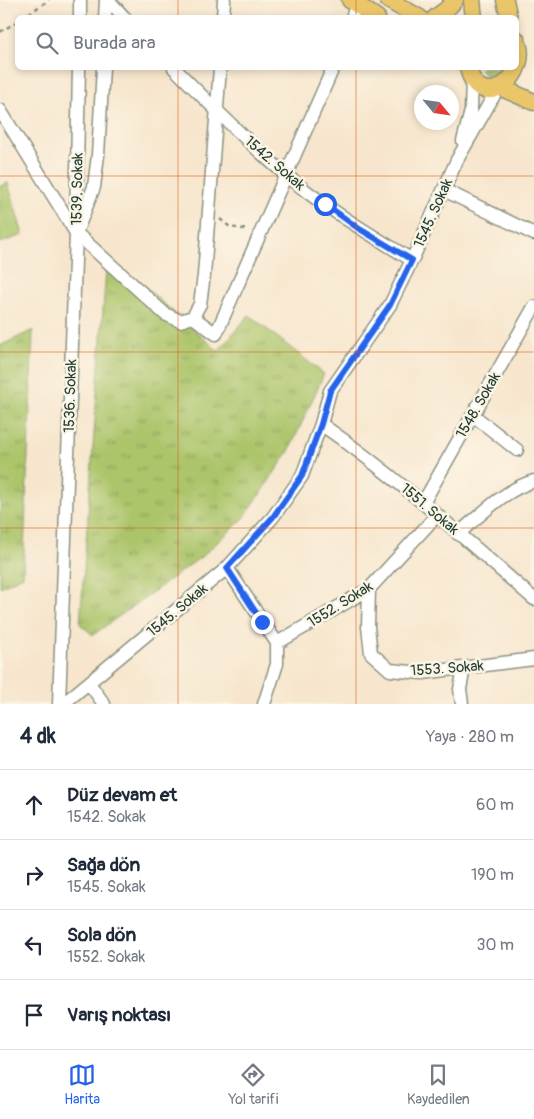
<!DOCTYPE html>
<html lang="tr">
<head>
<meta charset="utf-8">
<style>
	:root { --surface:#fff; --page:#f2f2f3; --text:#1f2937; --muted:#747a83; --line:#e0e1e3; --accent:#2563eb }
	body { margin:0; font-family:Pangolin,sans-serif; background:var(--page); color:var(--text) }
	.compass { position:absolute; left:414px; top:85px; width:45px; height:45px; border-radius:50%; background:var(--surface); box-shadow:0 2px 8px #0003; rotate:119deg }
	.stop { position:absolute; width:15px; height:15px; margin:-11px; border:4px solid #2563eb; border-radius:50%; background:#fff }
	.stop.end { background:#2563eb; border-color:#fff; box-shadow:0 1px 5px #0008 }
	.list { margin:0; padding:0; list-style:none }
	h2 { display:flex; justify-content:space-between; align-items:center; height:65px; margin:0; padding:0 20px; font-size:21px }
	h2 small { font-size:16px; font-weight:400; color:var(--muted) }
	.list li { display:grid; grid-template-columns:32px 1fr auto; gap:15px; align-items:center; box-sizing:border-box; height:70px; padding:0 20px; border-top:1px solid var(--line) }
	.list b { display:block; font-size:19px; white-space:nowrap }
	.list p { margin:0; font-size:16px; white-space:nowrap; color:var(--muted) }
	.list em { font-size:16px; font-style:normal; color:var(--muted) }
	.icon { flex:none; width:28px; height:28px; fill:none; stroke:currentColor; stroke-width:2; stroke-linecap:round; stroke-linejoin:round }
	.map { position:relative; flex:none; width:534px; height:704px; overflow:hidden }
	.search { position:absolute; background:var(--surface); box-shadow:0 2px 8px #0003; left:15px; right:15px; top:15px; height:55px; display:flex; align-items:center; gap:12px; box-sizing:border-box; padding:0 18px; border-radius:8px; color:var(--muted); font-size:19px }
	.sheet { height:345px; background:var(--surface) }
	nav { display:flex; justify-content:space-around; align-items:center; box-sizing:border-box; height:70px; border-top:1px solid var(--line); background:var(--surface); font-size:14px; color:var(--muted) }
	nav a { display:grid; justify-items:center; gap:2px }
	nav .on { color:var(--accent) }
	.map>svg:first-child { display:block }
	.grass { fill:url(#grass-tufts); stroke:#668150 }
	.pitch { fill:#acc56b; stroke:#668150 }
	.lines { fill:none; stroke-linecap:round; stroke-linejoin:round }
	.minor-casing { stroke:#8b9280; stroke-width:15 }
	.major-casing { stroke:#8b9280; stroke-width:19 }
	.path { stroke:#8b9280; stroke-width:2.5; stroke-dasharray:4 4; stroke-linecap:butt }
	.minor { stroke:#fff; stroke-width:12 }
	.major { stroke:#ebc669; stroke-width:16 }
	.route { stroke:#2563eb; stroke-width:6 }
	.grid { fill:none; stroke:#de580e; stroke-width:1; stroke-opacity:0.55 }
	.labels { text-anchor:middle; stroke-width:5; stroke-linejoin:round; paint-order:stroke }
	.street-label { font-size:15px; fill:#1f3d34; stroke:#fcf5e5 }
</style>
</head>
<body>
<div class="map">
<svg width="534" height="704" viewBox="0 0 534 704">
	<defs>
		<pattern id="grass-tufts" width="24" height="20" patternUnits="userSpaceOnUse" patternTransform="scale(1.25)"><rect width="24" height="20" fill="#acc56b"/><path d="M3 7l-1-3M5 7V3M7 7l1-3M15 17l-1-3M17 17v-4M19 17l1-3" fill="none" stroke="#8ba159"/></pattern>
	</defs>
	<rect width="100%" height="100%" fill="#fcf5e5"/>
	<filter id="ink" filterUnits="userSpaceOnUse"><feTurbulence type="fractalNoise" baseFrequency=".02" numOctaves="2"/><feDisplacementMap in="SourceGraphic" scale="10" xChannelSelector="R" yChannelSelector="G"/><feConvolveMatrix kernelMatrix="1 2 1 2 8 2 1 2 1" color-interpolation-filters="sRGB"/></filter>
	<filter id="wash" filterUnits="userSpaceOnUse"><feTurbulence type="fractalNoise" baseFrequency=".0096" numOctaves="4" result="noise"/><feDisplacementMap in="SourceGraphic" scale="20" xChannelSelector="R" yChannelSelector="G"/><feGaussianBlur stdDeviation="1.12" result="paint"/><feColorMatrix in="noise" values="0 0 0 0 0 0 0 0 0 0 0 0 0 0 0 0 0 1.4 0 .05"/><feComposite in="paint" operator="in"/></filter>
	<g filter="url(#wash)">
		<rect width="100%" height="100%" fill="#f7e6cd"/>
		<path class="grass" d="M480,68h34l-2,4 -16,8 -11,-4z
			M106,270l29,8 83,73 31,-36 75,59 -35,77 -45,67 -43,39 -108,78 -13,-11z
			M33,330l-10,246 -23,11v-241z"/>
		<path class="pitch" d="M8,183l15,52 -23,8v-57z"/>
	</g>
	<g filter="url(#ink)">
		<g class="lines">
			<defs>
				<path id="minor" d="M108,0l17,18
					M80,18v-18
					M105,18l1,-18
					M223,18l1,-18
					M352,18l4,-13
					M174,68c36,36 72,73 111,106 38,33 85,60 127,86
					M0,110l76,123 -17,471
					M463,141l8,-30 1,-34
					M444,190l90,44
					M76,223l3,-155
					M76,233l89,81 15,7 13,-4 7,-13 4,-29 16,-207
					M76,233l18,-46 4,-32 5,-87
					M193,317l23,17 117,-266
					M473,415l44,35
					M321,424c76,53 144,115 213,175
					M423,503l111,-196
					M458,534c24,-20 46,-44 76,-53
					M227,568l50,75 92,-54 68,-74
					M369,589l-1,38 3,26 19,17 32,3 112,-14
					M89,683l15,21
					M63,704l164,-136 46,-51 29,-41 19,-52 9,-33 60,-86 22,-45 45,-100 40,-70
					M264,704l13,-40v-21
					M462,704l-2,-15 4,-21"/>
				<path id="major" d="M350,0l27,18
					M388,0l32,18
					M472,0l2,18
					M505,0l4,18
					M435,18l11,-8 9,-10
					M468,68c12,49 66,6 48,-29
					M504,89l30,13"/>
			</defs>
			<use href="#minor" class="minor-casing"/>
			<use href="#major" class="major-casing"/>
			<path class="path" d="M22,18l27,-18
				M0,32l18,-11
				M220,219l10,8 19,3"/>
			<use href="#minor" class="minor"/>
			<use href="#major" class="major"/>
		</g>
	</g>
	<g class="lines" filter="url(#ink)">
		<path class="route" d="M262,622l-35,-54 46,-51 29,-41 19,-52 9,-33 60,-86 22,-45 -54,-32 -33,-24"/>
	</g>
	<path class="grid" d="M178,0v18M356,0v18M178,68v636M356,68v636M0,176h534M0,352h534M0,528h534"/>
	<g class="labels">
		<g class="street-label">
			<text transform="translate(275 163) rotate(41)" y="5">1542. Sokak</text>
			<text transform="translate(77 189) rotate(-89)" y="5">1539. Sokak</text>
			<text transform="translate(433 213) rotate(-66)" y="5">1545. Sokak</text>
			<text transform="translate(70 396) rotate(-88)" y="5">1536. Sokak</text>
			<text transform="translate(478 405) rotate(-60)" y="5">1548. Sokak</text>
			<text transform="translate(430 509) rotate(40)" y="5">1551. Sokak</text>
			<text transform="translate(340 604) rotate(-32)" y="5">1552. Sokak</text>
			<text transform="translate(177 610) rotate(-40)" y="5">1545. Sokak</text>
			<text transform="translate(447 668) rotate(-4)" y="5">1553. Sokak</text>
		</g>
	</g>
</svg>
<svg class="compass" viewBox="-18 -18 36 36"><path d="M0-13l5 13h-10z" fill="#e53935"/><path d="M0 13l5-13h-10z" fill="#747a83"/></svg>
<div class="stop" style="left:325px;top:204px"></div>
<div class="stop end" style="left:262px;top:622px"></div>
<div class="search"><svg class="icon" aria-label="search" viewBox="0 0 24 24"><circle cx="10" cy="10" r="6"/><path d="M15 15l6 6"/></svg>Burada ara</div>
</div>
<section class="sheet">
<h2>4 dk<small>Yaya · 280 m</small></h2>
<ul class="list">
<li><svg class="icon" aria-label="ahead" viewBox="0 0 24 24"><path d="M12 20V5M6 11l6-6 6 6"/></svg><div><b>Düz devam et</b><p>1542. Sokak</p></div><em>60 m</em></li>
<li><svg class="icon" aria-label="right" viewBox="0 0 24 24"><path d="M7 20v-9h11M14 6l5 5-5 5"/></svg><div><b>Sağa dön</b><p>1545. Sokak</p></div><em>190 m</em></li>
<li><svg class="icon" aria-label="left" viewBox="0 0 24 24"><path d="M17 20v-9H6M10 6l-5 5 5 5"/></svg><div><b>Sola dön</b><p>1552. Sokak</p></div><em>30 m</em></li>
<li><svg class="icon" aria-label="arrive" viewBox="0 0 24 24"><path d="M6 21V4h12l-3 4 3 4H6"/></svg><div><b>Varış noktası</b></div></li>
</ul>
</section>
<nav>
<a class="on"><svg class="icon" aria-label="map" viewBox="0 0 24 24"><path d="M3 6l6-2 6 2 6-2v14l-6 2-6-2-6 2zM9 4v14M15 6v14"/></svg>Harita</a>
<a><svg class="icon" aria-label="directions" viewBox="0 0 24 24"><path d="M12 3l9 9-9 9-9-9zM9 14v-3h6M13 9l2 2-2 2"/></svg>Yol tarifi</a>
<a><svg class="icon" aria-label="saved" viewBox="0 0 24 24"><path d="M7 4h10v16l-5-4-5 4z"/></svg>Kaydedilen</a>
</nav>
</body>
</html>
